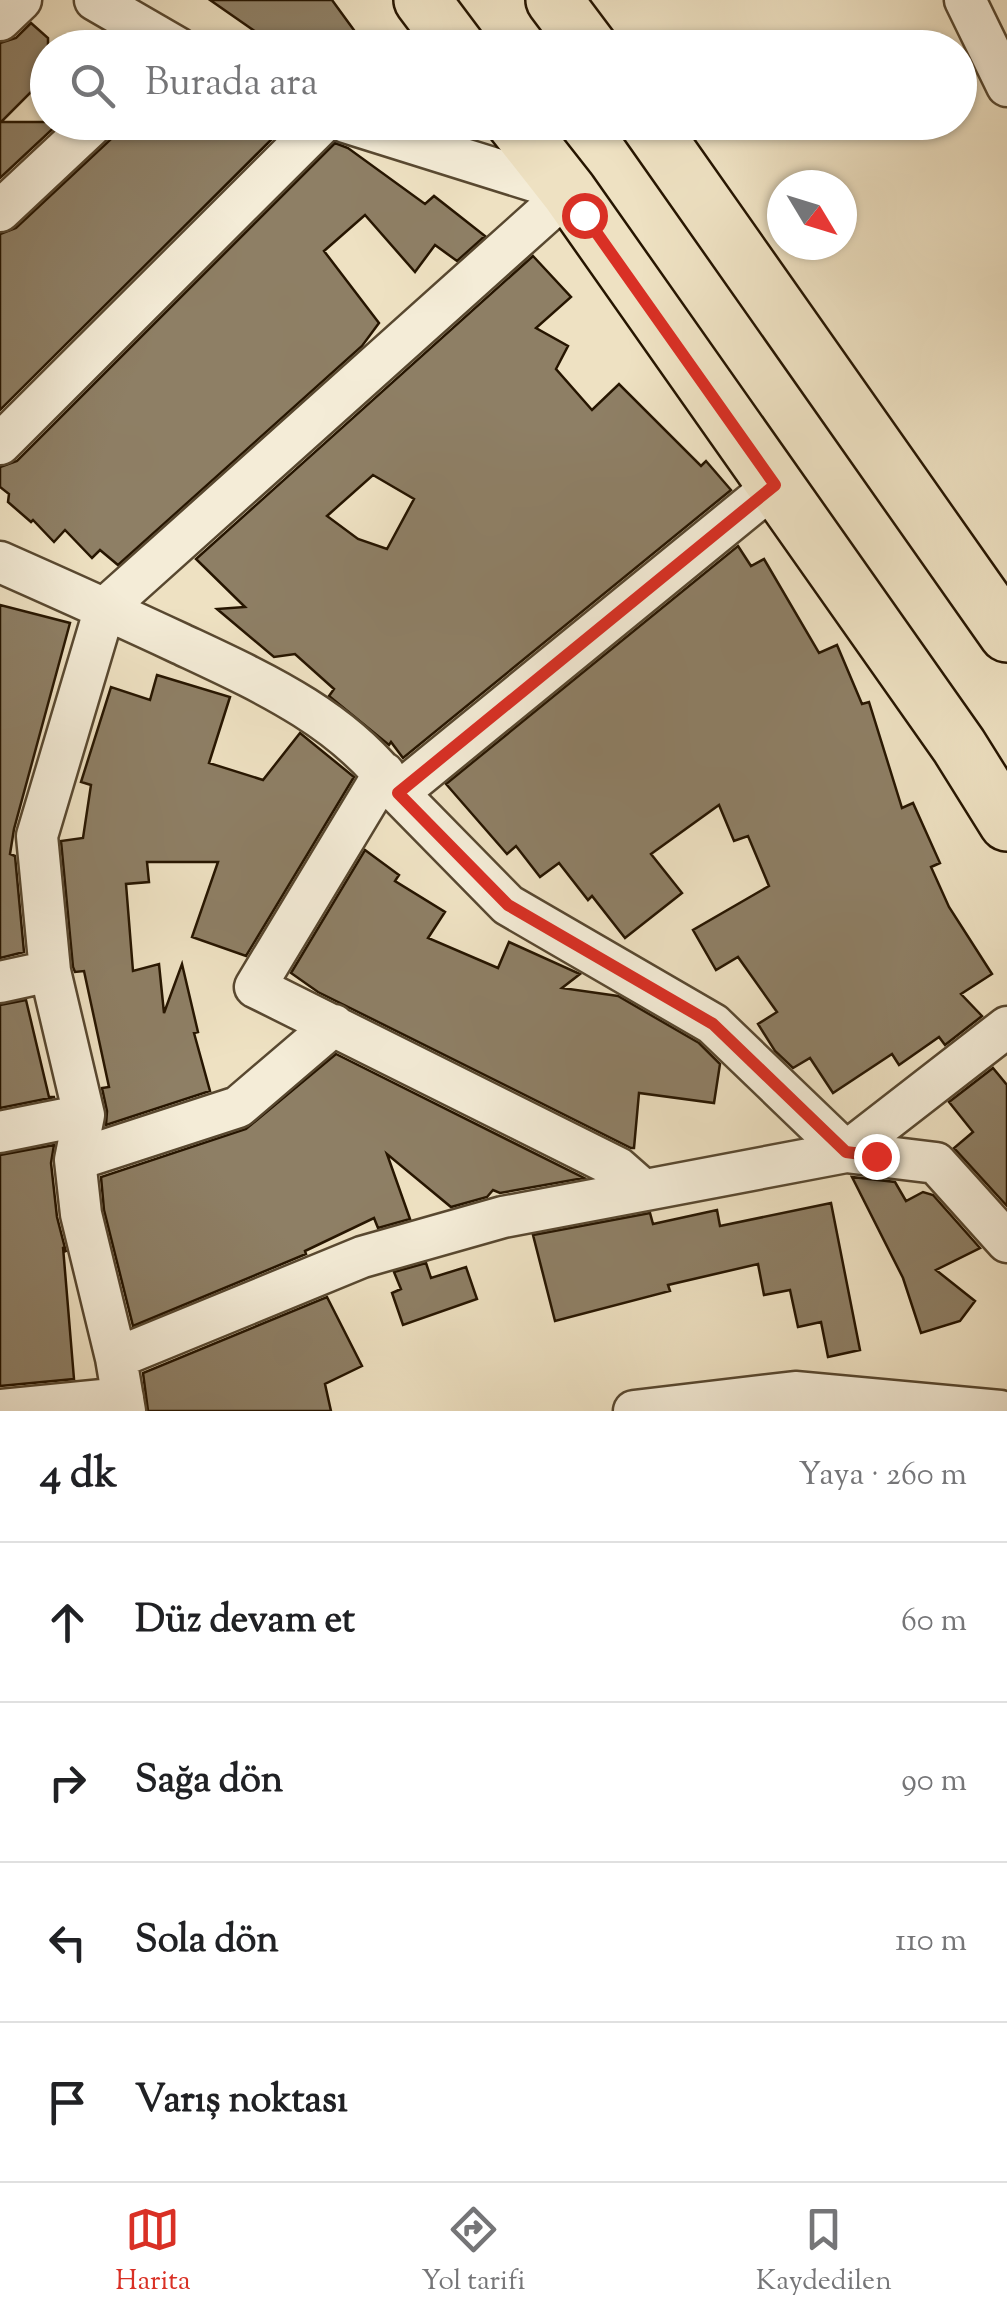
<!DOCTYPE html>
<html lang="tr">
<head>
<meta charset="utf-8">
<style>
	:root { --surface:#fff; --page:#f2f2f2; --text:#202124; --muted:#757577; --line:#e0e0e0; --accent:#d93025 }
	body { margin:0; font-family:"Sorts Mill Goudy",serif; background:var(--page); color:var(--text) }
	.compass { position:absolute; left:767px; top:170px; width:90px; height:90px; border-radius:50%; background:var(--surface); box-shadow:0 2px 8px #0004; rotate:128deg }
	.stop { position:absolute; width:30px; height:30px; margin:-22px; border:8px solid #d93025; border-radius:50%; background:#fff }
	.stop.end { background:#d93025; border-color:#fff; box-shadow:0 2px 10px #0008 }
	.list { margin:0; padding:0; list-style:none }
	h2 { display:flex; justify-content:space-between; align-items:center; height:130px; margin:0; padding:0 40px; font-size:42px }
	h2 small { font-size:32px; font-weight:400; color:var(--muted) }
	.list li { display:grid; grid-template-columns:65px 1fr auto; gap:30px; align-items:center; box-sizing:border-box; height:160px; padding:0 40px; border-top:2px solid var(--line) }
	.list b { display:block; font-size:38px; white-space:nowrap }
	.list em { font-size:32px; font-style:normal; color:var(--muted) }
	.icon { flex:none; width:55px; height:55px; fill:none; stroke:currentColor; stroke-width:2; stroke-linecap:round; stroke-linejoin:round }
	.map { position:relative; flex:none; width:1007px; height:1411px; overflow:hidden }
	.search { position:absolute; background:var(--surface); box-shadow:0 2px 8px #0004; left:30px; right:30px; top:30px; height:110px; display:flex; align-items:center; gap:25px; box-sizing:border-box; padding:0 35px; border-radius:55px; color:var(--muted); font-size:38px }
	.sheet { height:770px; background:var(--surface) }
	nav { display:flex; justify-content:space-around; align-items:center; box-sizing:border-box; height:140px; border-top:2px solid var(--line); background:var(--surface); font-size:28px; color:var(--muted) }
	nav a { display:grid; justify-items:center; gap:5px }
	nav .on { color:var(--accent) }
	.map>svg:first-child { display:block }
	.building { fill:#8e7f65; stroke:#261500; stroke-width:2.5; fill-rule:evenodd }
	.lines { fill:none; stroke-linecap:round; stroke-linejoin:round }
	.street-casing { stroke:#584830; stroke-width:45 }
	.primary-casing { stroke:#261500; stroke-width:60 }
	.street { stroke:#f4ecd7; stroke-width:40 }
	.primary { stroke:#eee1c2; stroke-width:55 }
	.route { stroke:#d93025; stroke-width:12 }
</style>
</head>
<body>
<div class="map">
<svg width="1007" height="1411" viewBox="0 0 1007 1411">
	<rect width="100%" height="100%" fill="#eee1c2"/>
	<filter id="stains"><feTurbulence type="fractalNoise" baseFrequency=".002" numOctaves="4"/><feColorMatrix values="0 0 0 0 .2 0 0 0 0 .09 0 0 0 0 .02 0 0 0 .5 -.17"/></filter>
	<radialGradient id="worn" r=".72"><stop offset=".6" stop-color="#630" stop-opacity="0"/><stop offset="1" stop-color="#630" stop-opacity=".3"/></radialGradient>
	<path class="building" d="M210,0h122l35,48h-88z
		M31,23l17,15v37l-47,47h59l-60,56v-135l16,-5z
		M118,122l170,1 -288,287v-176l16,-6 95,-89z
		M335,143l13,5 77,56 9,-8 51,40 -28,25 -22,-16 -20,27 -50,-57 -41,36 55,72 -17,23 -244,219 -18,-15 -8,8 -27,-28 -11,12 -21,-22 -2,2 -23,-20 1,-8 -9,-7v-20l17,-6z
		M533,256l38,41 -35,31 32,18 -12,23 36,41 27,-26 82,82 5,-5 25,29 -328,268 -12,-16 -2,3 -60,-49 5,-7 -39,-35 -21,3 -57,-48 28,-2 -49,-48zM373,475l41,24 -27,50 -29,-10 -31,-23z
		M738,546l13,20 13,-7 55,94 18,-8 25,59 7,-2 33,106 11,-5 27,60 -9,4 18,40 43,67 -31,20 21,22 -37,29 -6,-8 -40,28 -7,-11 -59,39 -23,-35 -17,10 -18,-17 -17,-27 19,-12 -39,-55 -22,13 -23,-40 76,-44 -21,-50 -14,5 -15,-36 -68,49 31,39 -57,45 -33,-42 -4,4 -29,-37 -19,14 -24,-31 -9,8 -61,-70z
		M0,605l70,18 -56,206 -4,25 5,2 9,96 -24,6z
		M157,675l73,22 -21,66 54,17 37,-47 54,44 -108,179 -54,-19 26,-75h-71l2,20 -23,2 7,87 26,-7 5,49 18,-49 16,68 -4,1 16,58 -104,34 1,-14 -5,-23 7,-1 -25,-116 -9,1 -2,-5 -12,-126 22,-3 8,-53 -10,-3 30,-95 39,13z
		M365,850l34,25 -4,6 50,31 -17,26 70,30 11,-26 71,32 -18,14 56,8 81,47 21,21 -6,39 -75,-10 -5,55h-3l-313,-156 -27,-19z
		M26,1000l23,97h6l-55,11v-103z
		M336,1054l248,124 -84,15 -7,-3 -6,7 -36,10 -64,-53 23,65 -32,9 -4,-10 -69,33 1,3 -173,72 -29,-116 -3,-33 145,-48z
		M993,1068l14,17v121l-53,-58 19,-16 -24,-30z
		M54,1145l-3,18 6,54 9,35 -3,-5 11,132 -74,7v-231z
		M852,1177l43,5 11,19 17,-9 10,3 47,53 -44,22 39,31 -15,20 -39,12 -18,-55z
		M831,1203l29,147 -32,7 -7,-35 -23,5 -8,-37 -26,5 -6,-31 -90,21 2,6 -115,30 -22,-86 117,-22 3,11 64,-14 3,16z
		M426,1263l5,15 35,-11 11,32 -74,26 -11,-32 9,-4 -7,-17z
		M327,1297l35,69 -37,18 6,27h-183l-5,-38z"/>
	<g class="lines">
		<defs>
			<path id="street" d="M95,0l83,48
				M965,0l42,86
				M0,20l21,-20
				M345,122l224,70
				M0,211l95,-89
				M0,444l323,-322
				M0,562c61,27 121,54 181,82 79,37 165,75 217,149l110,112 205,119 133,128 90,11 71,79
				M384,773l-129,214 363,181 25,22
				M398,793l377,-308
				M0,982l50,-11
				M0,1132l84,-17
				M75,1160l163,-53 96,-82
				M116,1358l246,-101 141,-40 343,-65 161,-125
				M0,1410l123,-12
				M125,1411l-9,-53 -35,-144 -6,-54 9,-45 -34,-144 -13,-135 68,-228 464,-416
				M634,1411l161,-19 205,19"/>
			<path id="primary" d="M422,0l36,48
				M554,0l36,48
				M514,122l55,70 390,554 48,77
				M647,122l360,512"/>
		</defs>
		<use href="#street" class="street-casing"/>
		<use href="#primary" class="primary-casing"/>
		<use href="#street" class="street"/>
		<use href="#primary" class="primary"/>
	</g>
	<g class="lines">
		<path class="route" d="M584,215l191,270 -377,308 110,112 205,119 133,128 30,4"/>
	</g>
	<rect width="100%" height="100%" filter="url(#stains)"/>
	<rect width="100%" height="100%" fill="url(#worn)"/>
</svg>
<svg class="compass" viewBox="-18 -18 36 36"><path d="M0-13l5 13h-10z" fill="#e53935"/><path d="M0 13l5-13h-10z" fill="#757577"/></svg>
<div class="stop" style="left:584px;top:215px"></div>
<div class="stop end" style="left:876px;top:1156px"></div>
<div class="search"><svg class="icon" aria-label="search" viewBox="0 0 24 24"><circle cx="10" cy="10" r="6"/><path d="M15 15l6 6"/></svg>Burada ara</div>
</div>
<section class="sheet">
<h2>4 dk<small>Yaya · 260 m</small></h2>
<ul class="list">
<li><svg class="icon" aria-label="ahead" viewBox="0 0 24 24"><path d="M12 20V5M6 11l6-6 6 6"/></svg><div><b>Düz devam et</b></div><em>60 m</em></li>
<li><svg class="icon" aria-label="right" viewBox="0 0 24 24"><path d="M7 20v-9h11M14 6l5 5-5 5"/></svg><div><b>Sağa dön</b></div><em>90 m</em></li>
<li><svg class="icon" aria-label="left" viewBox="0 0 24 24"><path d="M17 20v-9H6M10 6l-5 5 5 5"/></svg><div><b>Sola dön</b></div><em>110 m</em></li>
<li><svg class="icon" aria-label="arrive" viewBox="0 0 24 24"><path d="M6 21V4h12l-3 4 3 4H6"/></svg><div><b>Varış noktası</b></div></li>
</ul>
</section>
<nav>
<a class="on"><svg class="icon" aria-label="map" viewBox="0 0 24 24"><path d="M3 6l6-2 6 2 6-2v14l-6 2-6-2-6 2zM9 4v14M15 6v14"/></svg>Harita</a>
<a><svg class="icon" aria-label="directions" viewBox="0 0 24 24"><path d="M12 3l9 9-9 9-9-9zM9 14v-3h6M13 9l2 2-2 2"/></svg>Yol tarifi</a>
<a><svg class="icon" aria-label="saved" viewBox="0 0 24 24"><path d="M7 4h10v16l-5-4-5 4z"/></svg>Kaydedilen</a>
</nav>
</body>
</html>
